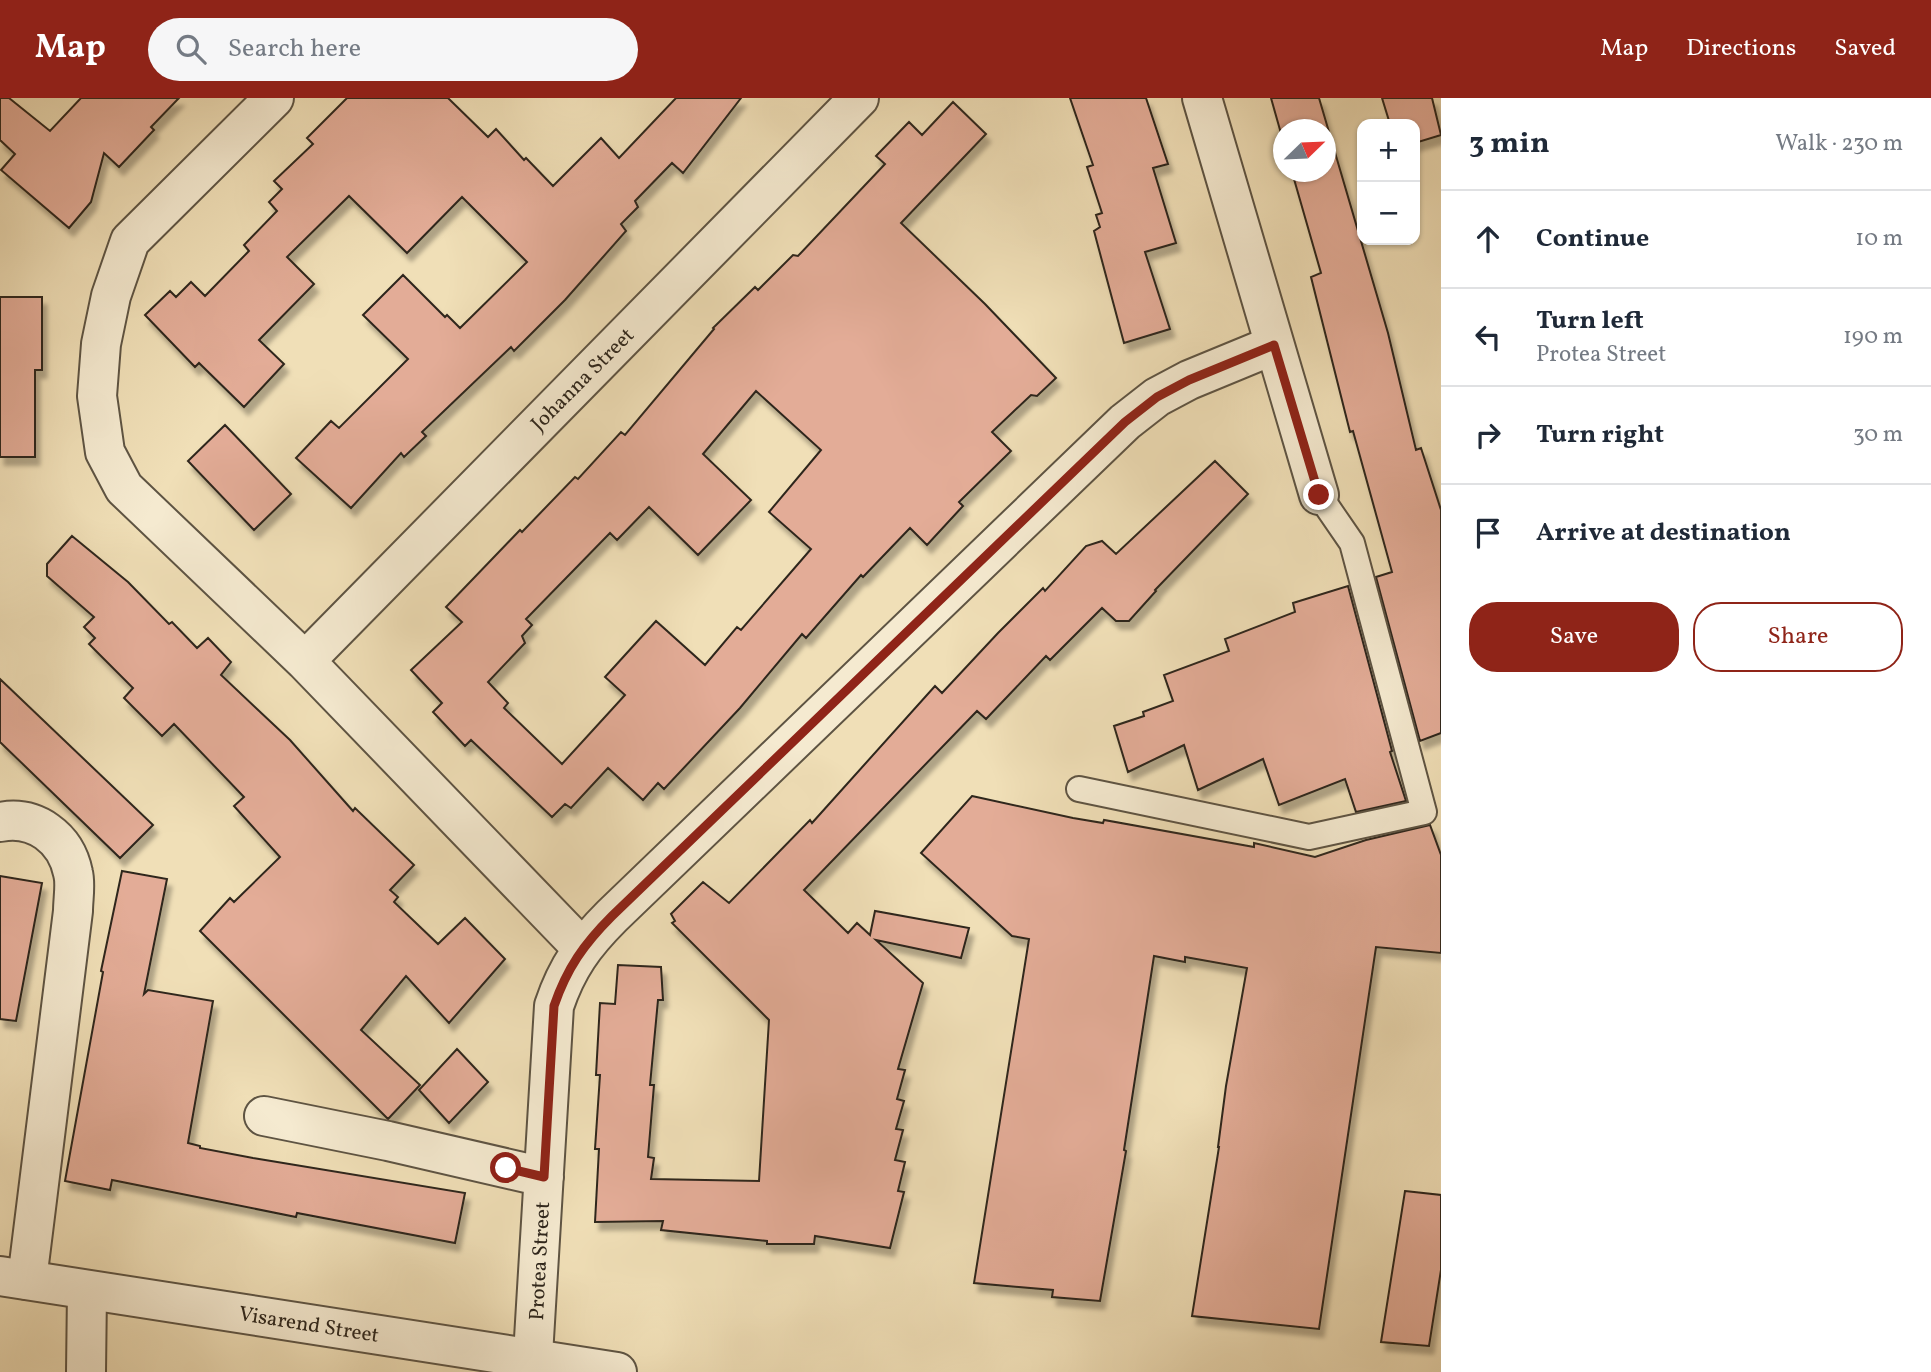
<!DOCTYPE html>
<html lang="en">
<head>
<meta charset="utf-8">
<style>
	:root { --surface:#fff; --page:#f6f6f7; --text:#1f2937; --muted:#747a83; --line:#e0e1e3; --accent:#8f2418 }
	body { margin:0; font-family:Vollkorn,serif; background:var(--page); color:var(--text) }
	.controls { position:absolute; right:21px; top:21px; display:grid; overflow:hidden; border-radius:14px; box-shadow:0 2px 5px #0004 }
	.controls button { width:63px; height:63px; display:grid; place-items:center; padding:0; border:0; border-bottom:2px solid var(--line); background:var(--surface); color:var(--text); font:35px sans-serif }
	.compass { position:absolute; left:1273px; top:21px; width:63px; height:63px; border-radius:50%; background:var(--surface); box-shadow:0 2px 5px #0004; rotate:67deg }
	.stop { position:absolute; width:21px; height:21px; margin:-16px; border:5px solid #8f2418; border-radius:50%; background:#fff }
	.stop.end { background:#8f2418; border-color:#fff; box-shadow:0 2px 7px #0008 }
	.list { margin:0; padding:0; list-style:none }
	h2 { display:flex; justify-content:space-between; align-items:center; height:91px; margin:0; padding:0 28px; font-size:30px }
	h2 small { font-size:23px; font-weight:400; color:var(--muted) }
	.list li { display:grid; grid-template-columns:46px 1fr auto; gap:21px; align-items:center; box-sizing:border-box; height:98px; padding:0 28px; border-top:2px solid var(--line) }
	.list b { display:block; font-size:26px; white-space:nowrap }
	.list p { margin:0; font-size:23px; white-space:nowrap; color:var(--muted) }
	.list em { font-size:23px; font-style:normal; color:var(--muted) }
	.actions { display:flex; gap:14px; padding:21px 28px }
	.actions a { flex:1; padding:16px 0; border:2px solid var(--accent); border-radius:28px; text-align:center; font-size:24px; color:var(--accent) }
	.actions .main { background:var(--accent); color:#fff }
	.icon { flex:none; width:38px; height:38px; fill:none; stroke:currentColor; stroke-width:2; stroke-linecap:round; stroke-linejoin:round }
	.map { position:relative; flex:none; width:1441px; height:1274px; overflow:hidden }
	header { display:flex; align-items:center; gap:42px; box-sizing:border-box; height:98px; padding:0 35px; background:var(--accent); color:#fff }
	header strong { font-size:33px }
	nav { display:flex; gap:38px; margin-inline-start:auto; font-size:24px }
	.search { width:490px; height:63px; background:var(--page); display:flex; align-items:center; gap:18px; box-sizing:border-box; padding:0 24px; border-radius:38px; color:var(--muted); font-size:26px }
	main { display:flex }
	aside { flex:1; background:var(--surface) }
	.map>svg:first-child { display:block }
	.building { fill:#e3ac97; stroke:#2e261c; stroke-width:2; fill-rule:evenodd; filter:url(#shadow) }
	.lines { fill:none; stroke-linecap:round; stroke-linejoin:round }
	.service-casing { stroke:#5e5443; stroke-width:28 }
	.minor-casing { stroke:#5e5443; stroke-width:42 }
	.tertiary-casing { stroke:#5e5443; stroke-width:42 }
	.service { stroke:#f5ead0; stroke-width:24 }
	.minor { stroke:#f5ead0; stroke-width:38 }
	.tertiary { stroke:#f5ead0; stroke-width:38 }
	.route { stroke:#8f2418; stroke-width:9 }
	.labels { text-anchor:middle; stroke-width:6; stroke-linejoin:round; paint-order:stroke }
	.street-label { font-size:21px; fill:#2e261c; stroke:#f5ead0 }
</style>
</head>
<body>
<header>
<strong>Map</strong>
<div class="search"><svg class="icon" aria-label="search" viewBox="0 0 24 24"><circle cx="10" cy="10" r="6"/><path d="M15 15l6 6"/></svg>Search here</div>
<nav><a>Map</a><a>Directions</a><a>Saved</a></nav>
</header>
<main>
<div class="map">
<svg width="1441" height="1274" viewBox="0 0 1441 1274">
	<defs>
		<filter id="shadow"><feDropShadow dx="4.5" dy="8" stdDeviation="2" flood-color="#0004"/></filter>
	</defs>
	<rect width="100%" height="100%" fill="#f0dfb7"/>
	<filter id="stains"><feTurbulence type="fractalNoise" baseFrequency=".00286" numOctaves="4"/><feColorMatrix values="0 0 0 0 .2 0 0 0 0 .09 0 0 0 0 .02 0 0 0 .5 -.17"/></filter>
	<radialGradient id="worn" r=".72"><stop offset=".6" stop-color="#630" stop-opacity="0"/><stop offset="1" stop-color="#630" stop-opacity=".3"/></radialGradient>
	<path class="building" d="M0,0h9l41,33 31,-33h98l-28,29 3,3 -35,37 -15,-14 -13,49 -22,26 -68,-58 14,-16 -15,-14z
		M347,0h101l40,39 8,-8 28,31 2,-2 27,28 48,-48 18,20 57,-60h65l-58,75 -11,-10 -37,38 3,6 -17,17 5,7 -61,69 -51,51 -3,-4 -89,85 4,4 -22,21 -3,-4 -50,55 -55,-50 35,-37 8,7 69,-69 -45,-44 40,-40 42,42 2,-2 13,13 67,-66 -65,-65 -55,56 -58,-57 -62,61 27,27 -55,56 25,24 -40,43 -45,-44 -4,4 -50,-52 25,-24 6,6 15,-15 14,14 44,-45 -5,-6 33,-34 -8,-9 13,-13 -8,-8 39,-37 -6,-6z
		M1070,0h76l22,66 -15,4 23,75 -31,9 25,77 -46,14 -30,-112 6,-4 -4,-12 6,-2 -15,-46 6,-2z
		M1271,0h48l69,235 28,117 5,-2 20,62v223l-21,8 -44,-164 16,-5 -39,-141 -3,1 -39,-155 10,-4 -29,-101h34v-42h-42v14z
		M1382,0h50l9,37 -26,8v-19h-25z
		M953,4l33,32 -85,89 84,81 71,74 -19,18 -6,-1 -39,37 19,19 -52,51 4,4 -36,39 -17,-17 -47,49 -2,-2 -55,63 -4,-4 -62,74 -76,81 -6,-6 -15,17 -35,-32 -37,40 -6,-4 -13,13 -81,-77 -6,6 -32,-34 9,-9 -31,-33 51,-48 -16,-15 74,-77 2,2 53,-55 3,2 43,-47 4,3 89,-106 -1,-1 42,-41 3,3 35,-35 5,1 87,-92 -9,-8 33,-34 13,13zM756,293l65,59 -52,62 42,37 -70,81 -4,-3 -32,38 -49,-44 -51,56 20,18 -63,69 -58,-56 4,-5 -20,-21 37,-39 -3,-7 10,-11 -6,-6 84,-86 7,7 32,-33 49,48 53,-55 -48,-46z
		M0,199h42v73h-7v87h-35z
		M225,327l66,69 -37,36 -66,-69z
		M1215,363l33,33 -93,96 1,1 -27,30h-13l-14,-13 -52,52 -4,-4 -60,63 -9,-8 -173,179 44,43 9,-10 13,12 5,-24 94,17 -8,30 -85,-18 47,43 -25,86 7,1 -8,29 7,2 -8,28 7,1 -8,30 10,2 -7,29 6,1 -14,56 -75,-12 -1,8h-47v-3l-106,-11 2,-9 -68,1 4,-73h-4l5,-74h-4l4,-72 15,1 3,-39 43,2 2,33h-5l-8,85h4l-6,72 6,1 -3,21 108,2 10,-161 -97,-97 3,-2 -4,-7 32,-32 26,21 81,-83 2,3 123,-137 7,7 56,-60 45,-45 2,3 41,-45 16,-5 14,13z
		M72,438l56,46 41,42 3,-2 25,26 11,-10 23,24 -10,13 69,65 63,71 2,-3 59,57 -24,25 8,7 -4,5 44,42 27,-26 40,41 -56,64 -43,-47 -45,54 59,55 -32,34 -188,-188 30,-33 4,4 46,-45 -46,-51 10,-9 -70,-73 -12,12 -38,-38 9,-10 -44,-44 6,-6 -11,-11 10,-10 -47,-41v-12z
		M1348,488l44,165 -2,1 16,49 -50,11 -11,-33 -66,26 -16,-46 -65,31 -14,-45 -56,27 -14,-46 30,-10 -1,-4 30,-11 -9,-26 65,-24 -4,-12 70,-27 -2,-9z
		M0,581l153,146 -33,33 -120,-116z
		M972,698l101,22 30,5 1,-3 150,27v-4l61,14 51,-17 64,-15 11,30v98l-65,-6 -57,382 -127,-13 27,-169h-1l8,-61 21,-118 -62,-11v5l-31,-6 -30,194 2,1 -26,150 -48,-4 1,-7 -79,-7 55,-344 -17,-3 -91,-83z
		M122,773l45,8 -23,115 4,-4 65,11 -25,142 12,3v2l53,10 212,35 -10,50 -158,-30 -1,4 -184,-37 -2,10 -45,-9 38,-209 -2,-1z
		M0,778l42,7 -26,138 -16,-2z
		M457,951l31,33 -39,41 -30,-33z
		M1405,1093l36,4v75l-12,76 -48,-4z"/>
	<g class="lines">
		<defs>
			<path id="service" d="M1079,691l230,48 115,-25 -72,-269 -33,-48"/>
			<path id="minor" d="M274,0l-144,143 -19,55 -10,48 -4,52 8,56 19,36 181,173 277,287
				M1202,0l117,397
				M305,563l554,-563
				M0,724c35,-7 66,16 73,51 3,11 0,26 0,38l-46,369
				M264,1018l124,25 156,36
				M86,1274l1,-81
				M532,1274l22,-366c13,-39 30,-62 58,-90l513,-494 32,-25 32,-17 85,-35"/>
			<path id="tertiary" d="M0,1178l617,96"/>
		</defs>
		<use href="#service" class="service-casing"/>
		<use href="#minor" class="minor-casing"/>
		<use href="#tertiary" class="tertiary-casing"/>
		<use href="#service" class="service"/>
		<use href="#minor" class="minor"/>
		<use href="#tertiary" class="tertiary"/>
	</g>
	<g class="lines">
		<path class="route" d="M506,1070l38,9 10,-171c13,-38 30,-62 58,-90l513,-494 32,-25 32,-17 85,-35 45,150"/>
	</g>
	<g class="labels">
		<g class="street-label">
			<text transform="translate(582 281) rotate(-45)" y="7">Johanna Street</text>
			<text transform="translate(539 1163) rotate(-87)" y="7">Protea Street</text>
			<text transform="translate(309 1226) rotate(9)" y="7">Visarend Street</text>
		</g>
	</g>
	<rect width="100%" height="100%" filter="url(#stains)"/>
	<rect width="100%" height="100%" fill="url(#worn)"/>
</svg>
<div class="controls">
<button>+</button>
<button>−</button>
</div>
<svg class="compass" viewBox="-18 -18 36 36"><path d="M0-13l5 13h-10z" fill="#e53935"/><path d="M0 13l5-13h-10z" fill="#747a83"/></svg>
<div class="stop" style="left:506px;top:1070px"></div>
<div class="stop end" style="left:1319px;top:397px"></div>
</div>
<aside>
<h2>3 min<small>Walk · 230 m</small></h2>
<ul class="list">
<li><svg class="icon" aria-label="ahead" viewBox="0 0 24 24"><path d="M12 20V5M6 11l6-6 6 6"/></svg><div><b>Continue</b></div><em>10 m</em></li>
<li><svg class="icon" aria-label="left" viewBox="0 0 24 24"><path d="M17 20v-9H6M10 6l-5 5 5 5"/></svg><div><b>Turn left</b><p>Protea Street</p></div><em>190 m</em></li>
<li><svg class="icon" aria-label="right" viewBox="0 0 24 24"><path d="M7 20v-9h11M14 6l5 5-5 5"/></svg><div><b>Turn right</b></div><em>30 m</em></li>
<li><svg class="icon" aria-label="arrive" viewBox="0 0 24 24"><path d="M6 21V4h12l-3 4 3 4H6"/></svg><div><b>Arrive at destination</b></div></li>
</ul>
<div class="actions"><a class="main">Save</a><a>Share</a></div>
</aside>
</main>
</body>
</html>
